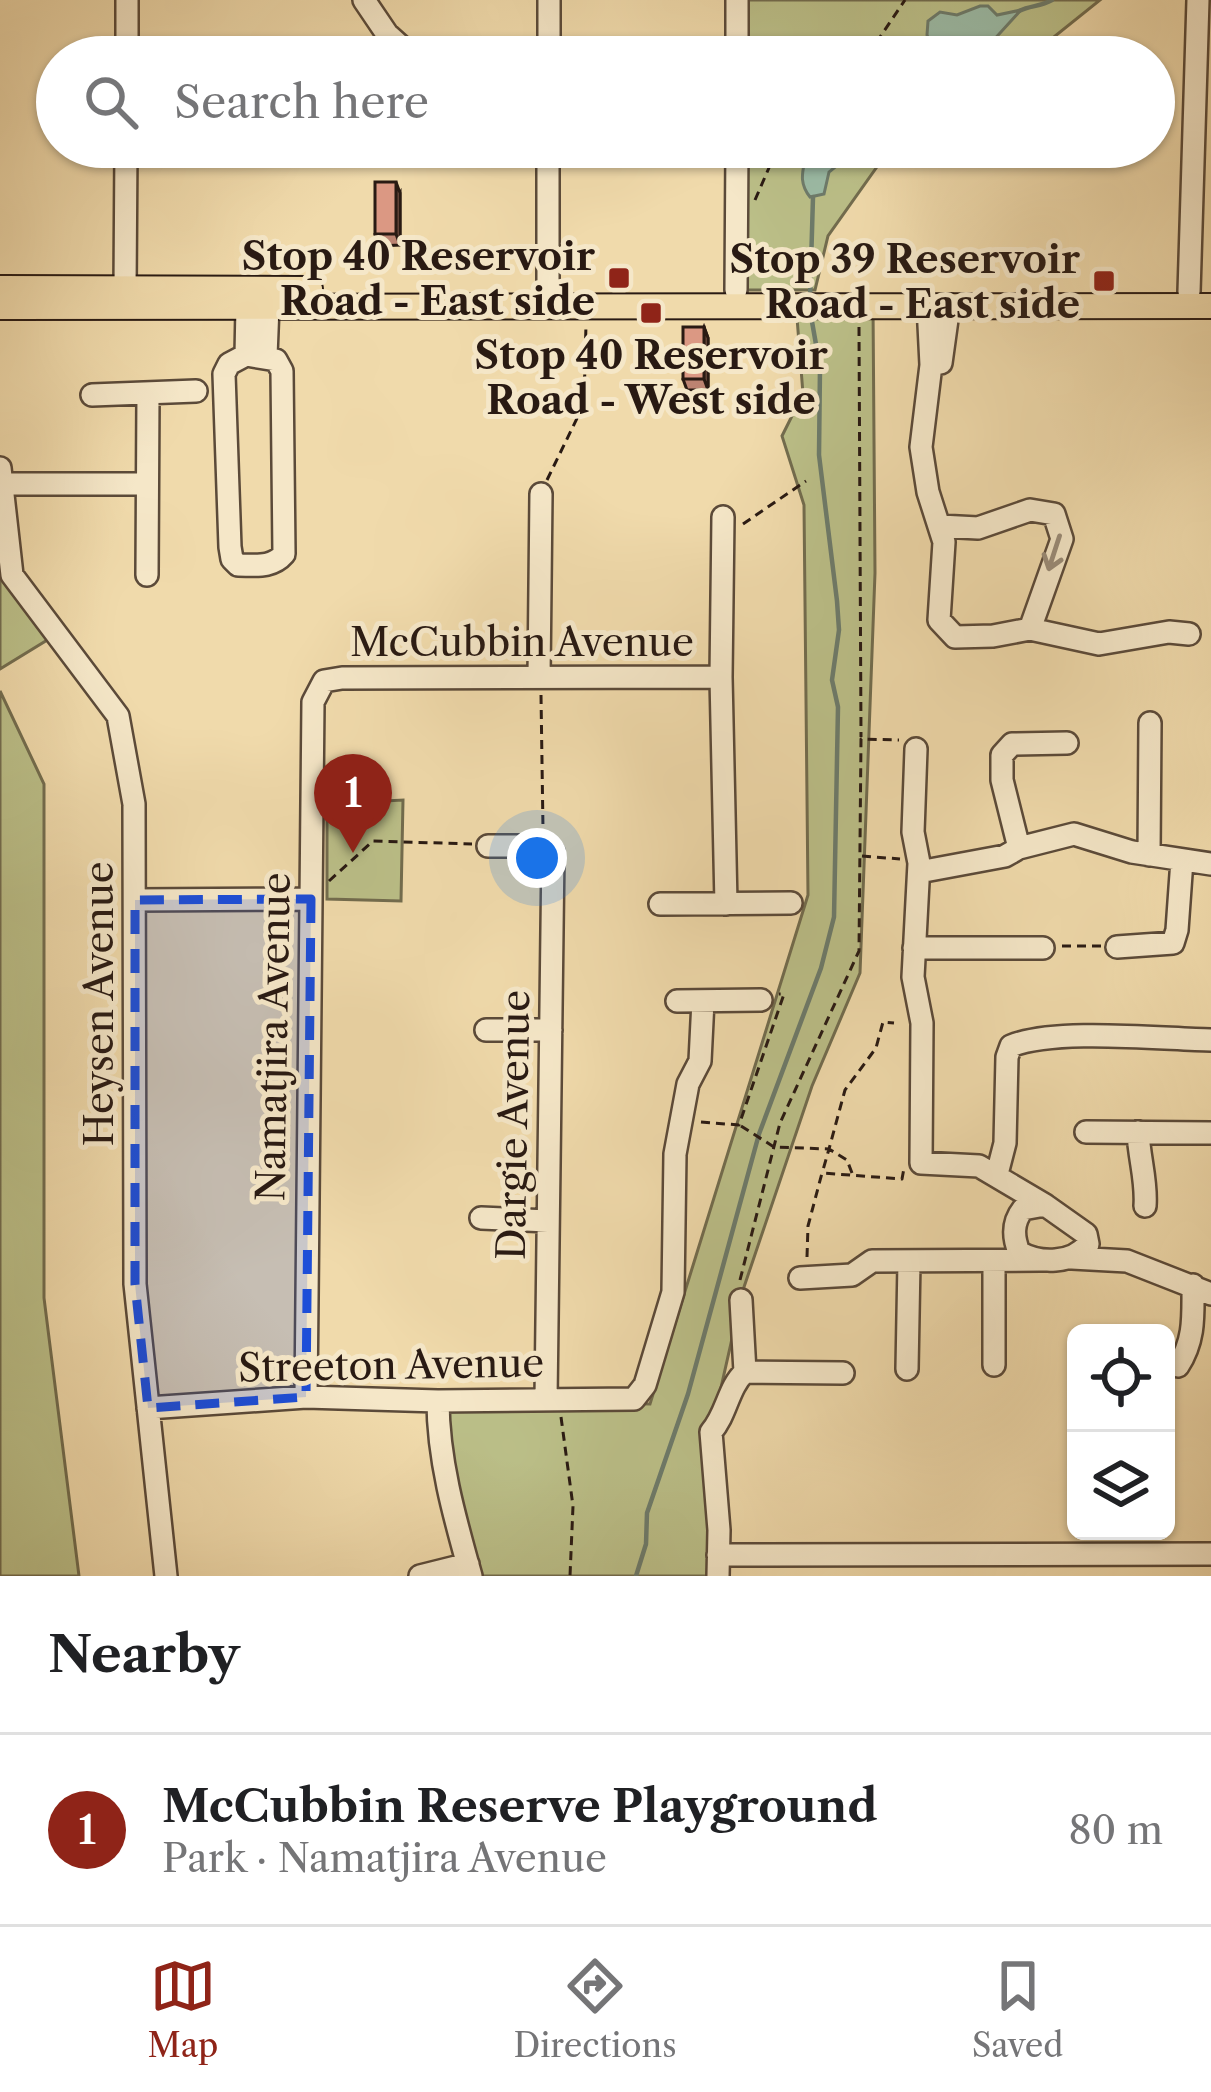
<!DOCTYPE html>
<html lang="en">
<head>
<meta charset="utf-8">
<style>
	:root { --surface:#fff; --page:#f6f6f6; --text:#202124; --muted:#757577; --line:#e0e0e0; --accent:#8f2418 }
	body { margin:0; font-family:"Libre Caslon Text",serif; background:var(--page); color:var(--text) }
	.controls { position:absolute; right:36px; bottom:36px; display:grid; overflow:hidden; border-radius:18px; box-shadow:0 3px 9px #0004 }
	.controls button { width:108px; height:108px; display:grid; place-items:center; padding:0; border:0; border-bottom:3px solid var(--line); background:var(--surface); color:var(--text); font:60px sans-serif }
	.you { position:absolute; left:537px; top:858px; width:42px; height:42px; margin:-30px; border:9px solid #fff; border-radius:50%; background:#1a73e8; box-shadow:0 0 0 18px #1a73e833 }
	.badge { display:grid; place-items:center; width:78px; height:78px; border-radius:50%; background:var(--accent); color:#fff; font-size:39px; font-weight:700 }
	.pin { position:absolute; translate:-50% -99px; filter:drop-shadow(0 3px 6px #0008) }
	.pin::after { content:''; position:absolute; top:63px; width:42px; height:36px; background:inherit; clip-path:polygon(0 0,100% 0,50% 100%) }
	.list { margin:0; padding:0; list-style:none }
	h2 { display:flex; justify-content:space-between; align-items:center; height:156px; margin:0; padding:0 48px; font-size:51px }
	h2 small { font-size:39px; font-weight:400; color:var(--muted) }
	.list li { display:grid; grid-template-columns:78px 1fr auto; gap:36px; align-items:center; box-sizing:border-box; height:192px; padding:0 48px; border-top:3px solid var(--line) }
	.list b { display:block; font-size:45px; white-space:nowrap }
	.list p { margin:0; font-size:39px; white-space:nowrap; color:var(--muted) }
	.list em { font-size:39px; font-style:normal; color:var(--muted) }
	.icon { flex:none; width:66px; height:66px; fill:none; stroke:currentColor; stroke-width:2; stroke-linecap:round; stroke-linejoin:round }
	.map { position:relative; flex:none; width:1211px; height:1576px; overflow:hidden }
	.search { position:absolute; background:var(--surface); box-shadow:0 3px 9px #0004; left:36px; right:36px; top:36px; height:132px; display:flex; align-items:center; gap:30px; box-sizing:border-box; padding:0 42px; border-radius:66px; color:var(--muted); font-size:45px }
	.sheet { height:348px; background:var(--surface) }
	nav { display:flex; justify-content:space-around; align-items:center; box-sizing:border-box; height:168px; border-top:3px solid var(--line); background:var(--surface); font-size:33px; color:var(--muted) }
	nav a { display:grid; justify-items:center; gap:6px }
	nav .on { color:var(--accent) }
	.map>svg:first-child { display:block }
	.green { fill:#bbbf88; stroke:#726c4e; stroke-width:3 }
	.water { fill:#9bbba6; stroke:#6d7b6b; stroke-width:3 }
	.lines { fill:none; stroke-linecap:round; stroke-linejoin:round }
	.stream { stroke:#6d7b6b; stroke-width:4.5 }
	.minor-casing { stroke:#5b4a39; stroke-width:26 }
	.major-casing { stroke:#291a13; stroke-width:28 }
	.path { stroke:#291a13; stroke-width:3; stroke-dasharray:9 6; stroke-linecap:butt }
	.minor { stroke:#f5e7c8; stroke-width:21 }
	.major { stroke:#f0daab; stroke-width:24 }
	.wall { fill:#bc8371; stroke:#291a13; stroke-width:3 }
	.shaded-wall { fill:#996a5c; stroke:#291a13; stroke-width:3 }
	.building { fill:#db9883; stroke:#291a13; stroke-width:3 }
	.oneway { stroke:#998b77 }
	.marked { fill:#1d4ed8; fill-opacity:0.2; stroke:#1d4ed8; stroke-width:9; stroke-dasharray:24 15; stroke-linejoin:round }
	.poi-dot { fill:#8f2418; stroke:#f5e7c8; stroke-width:4.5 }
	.labels { text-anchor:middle; stroke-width:10; stroke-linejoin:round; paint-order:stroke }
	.poi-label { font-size:39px; font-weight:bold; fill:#291a13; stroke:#f5e7c8; text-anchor:end }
	.street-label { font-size:39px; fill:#291a13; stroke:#f5e7c8 }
</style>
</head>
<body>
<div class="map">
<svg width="1211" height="1576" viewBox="0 0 1211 1576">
	<rect width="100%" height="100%" fill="#f0daab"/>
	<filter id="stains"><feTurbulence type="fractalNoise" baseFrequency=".00167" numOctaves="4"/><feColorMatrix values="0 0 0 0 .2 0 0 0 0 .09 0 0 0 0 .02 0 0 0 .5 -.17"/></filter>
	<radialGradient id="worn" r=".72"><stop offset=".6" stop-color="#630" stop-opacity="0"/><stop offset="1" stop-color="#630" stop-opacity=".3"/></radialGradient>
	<path class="green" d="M737,0h363l-71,57h-292z
		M737,147h154l-63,89 -13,54h-79z
		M796,305h77l2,268 -15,400 -48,113 -69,204 -32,142 2,144h-238l-37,-175 212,3 158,-509 -4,-390 -22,-69 21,-42z
		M0,468l12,106 45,60 -57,35z
		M0,691l44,93v514l35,278h-79z
		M403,800l-2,101 -74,-2v-95z"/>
	<path class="water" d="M980,6h8l9,9 24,-5 -30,33 -20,4 -6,10h-29l-9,-22 1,-14 12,-9 17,3z
		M806,147h54l-31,25 -5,22 -14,3c-15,-19 -3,-32 -4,-50z"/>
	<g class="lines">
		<path class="stream" d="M1019,11c12,-6 21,-4 33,-11
			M810,299l3,-102
			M636,1576l10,-32 1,-31 41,-119 71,-260 62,-166 13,-51 4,-210 -6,-27 7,-50 -2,-29 -18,-146 1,-88 -9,-51"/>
		<defs>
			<path id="minor" d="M364,0l23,34 20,18 142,4
				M549,0v57
				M127,57v-57
				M737,57v-57
				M125,289l1,-142
				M548,289v-142
				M736,290l1,-143
				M1189,292l9,-292
				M928,305l3,60 -10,82 7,45 16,50 -5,78 16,17 38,-1 37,-7 32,-90 -8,-25 -24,-4 -52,18 -38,-2
				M246,355l30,5 6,11 2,183c-12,14 -28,11 -46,11l-6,-6 -2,-12 -6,-173 5,-10z
				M246,355l1,-48
				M266,356l2,-50
				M941,363l8,-58
				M92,395l104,-4
				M0,468l12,107 106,141 16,88 1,480 31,292
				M2,484h145
				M723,517l-2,160 5,227
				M147,575l1,-181
				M1030,629l69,15 70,-12 20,2
				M539,677l2,-183
				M916,749l-3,83 6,31 -6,114 9,46 -1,140 58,3 66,39
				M488,846h40l25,6 -7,547
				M1019,848l-17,-68v-25l10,-11 55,-1
				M1149,855l1,-132
				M919,872l86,-16 14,-8 55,-14 58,18 79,12
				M135,900l176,-1
				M660,904l131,-1
				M1117,947l56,-4 4,-13 5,-70
				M914,948h129
				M677,1001l84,-1
				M486,1030h65
				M1086,1132l125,1
				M1138,1132c1,26 9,49 7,74
				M997,1174l8,-31 2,-86 4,-11c44,-18 149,-7 200,-6
				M1045,1205l41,29 2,10c-16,20 -48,20 -69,8 -6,-15 -7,-29 4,-43z
				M481,1218l67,3
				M1072,1258l55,3 84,33
				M800,1278l52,-3 20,-14 169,-1
				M994,1365v-103
				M1178,1366c17,-26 15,-50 15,-81
				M907,1369l2,-107
				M745,1372l98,1
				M306,1397l7,-695 11,-21 18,-3 379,-1
				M438,1401c0,59 17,118 33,175
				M148,1408l158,-11 132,4 196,-2 11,-14 28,-93 2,-138 13,-70 12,-23 3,-60
				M718,1555l493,-1
				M420,1576l48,-12
				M718,1576l1,-46 -8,-98c16,-18 17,-45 34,-60l-4,-72"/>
			<path id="major" d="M0,288l310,1
				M0,307l1211,-1"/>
		</defs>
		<use href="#minor" class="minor-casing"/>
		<use href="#major" class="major-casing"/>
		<path class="path" d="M872,57l6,-17 27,-40
			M755,200l23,-53
			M859,327l2,410
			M547,480l37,-76 2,-80
			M743,524l63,-43
			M541,695l2,134
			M862,856l38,3
			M329,881l44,-40 99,3
			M1062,946h39
			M701,1122l38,3 45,-131h-5
			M741,1126l33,21 55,2 -6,21
			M852,1173l-5,-13 -18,-11 16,-59 31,-42 7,-26 11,1
			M807,1257l1,-31 14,-53 80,6 2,-11
			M740,1280l40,-157 79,-172 2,-212 38,1
			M561,1417l12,89 -3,70"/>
		<use href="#minor" class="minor"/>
		<use href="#major" class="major"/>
	</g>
	<path class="wall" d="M400,193v52l-21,1 -4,-12z
		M704,327l4,11v52h-21l-4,-11z"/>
	<path class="shaded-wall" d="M396,182l4,11v52l-4,-11z
		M704,327l4,11v52l-4,-11z"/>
	<path class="building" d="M375,182h21v52h-21z
		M683,327h21v52h-21z"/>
	<defs><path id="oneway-shaft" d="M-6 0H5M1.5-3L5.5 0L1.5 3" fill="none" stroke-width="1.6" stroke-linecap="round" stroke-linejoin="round" transform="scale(3)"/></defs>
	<use class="oneway" href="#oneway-shaft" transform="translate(1054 553) rotate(108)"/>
	<path class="marked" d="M311,899l-5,498 -158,11 -13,-124v-384z"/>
	<g class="poi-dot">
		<rect x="607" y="266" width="24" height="24" rx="6"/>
		<rect x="1092" y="269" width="24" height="24" rx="6"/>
		<rect x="639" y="301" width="24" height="24" rx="6"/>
	</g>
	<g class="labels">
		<g class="poi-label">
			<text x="595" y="270">Stop 40 Reservoir<tspan x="595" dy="45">Road - East side</tspan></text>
			<text x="1080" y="273">Stop 39 Reservoir<tspan x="1080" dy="45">Road - East side</tspan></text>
			<text x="651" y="369" text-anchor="middle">Stop 40 Reservoir<tspan x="651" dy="45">Road - West side</tspan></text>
		</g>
		<g class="street-label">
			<text x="522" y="656">McCubbin Avenue</text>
			<text transform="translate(99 1004) rotate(-90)" y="14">Heysen Avenue</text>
			<text transform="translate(273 1037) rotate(-89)" y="14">Namatjira Avenue</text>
			<text transform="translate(513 1125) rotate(-89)" y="14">Dargie Avenue</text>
			<text transform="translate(391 1365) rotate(-1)" y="14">Streeton Avenue</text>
		</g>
	</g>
	<rect width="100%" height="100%" filter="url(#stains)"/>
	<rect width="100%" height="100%" fill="url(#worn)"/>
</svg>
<div class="controls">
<button><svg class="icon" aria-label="locate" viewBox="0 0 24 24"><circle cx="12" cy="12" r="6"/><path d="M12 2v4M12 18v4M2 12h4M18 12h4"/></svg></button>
<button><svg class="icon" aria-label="layers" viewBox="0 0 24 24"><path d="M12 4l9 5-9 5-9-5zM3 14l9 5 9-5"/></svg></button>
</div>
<div class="you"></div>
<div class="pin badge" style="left:353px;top:853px">1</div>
<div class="search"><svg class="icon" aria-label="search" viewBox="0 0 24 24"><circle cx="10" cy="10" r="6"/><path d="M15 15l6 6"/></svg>Search here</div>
</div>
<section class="sheet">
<h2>Nearby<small></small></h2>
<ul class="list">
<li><span class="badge">1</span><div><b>McCubbin Reserve Playground</b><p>Park · Namatjira Avenue</p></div><em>80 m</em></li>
</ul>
</section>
<nav>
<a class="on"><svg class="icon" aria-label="map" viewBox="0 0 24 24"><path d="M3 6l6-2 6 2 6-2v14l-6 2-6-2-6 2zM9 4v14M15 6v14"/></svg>Map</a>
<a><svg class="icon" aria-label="directions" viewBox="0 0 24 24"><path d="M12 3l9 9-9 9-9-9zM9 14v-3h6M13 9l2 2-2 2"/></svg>Directions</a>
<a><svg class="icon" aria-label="saved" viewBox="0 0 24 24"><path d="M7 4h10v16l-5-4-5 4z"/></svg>Saved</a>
</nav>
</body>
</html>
